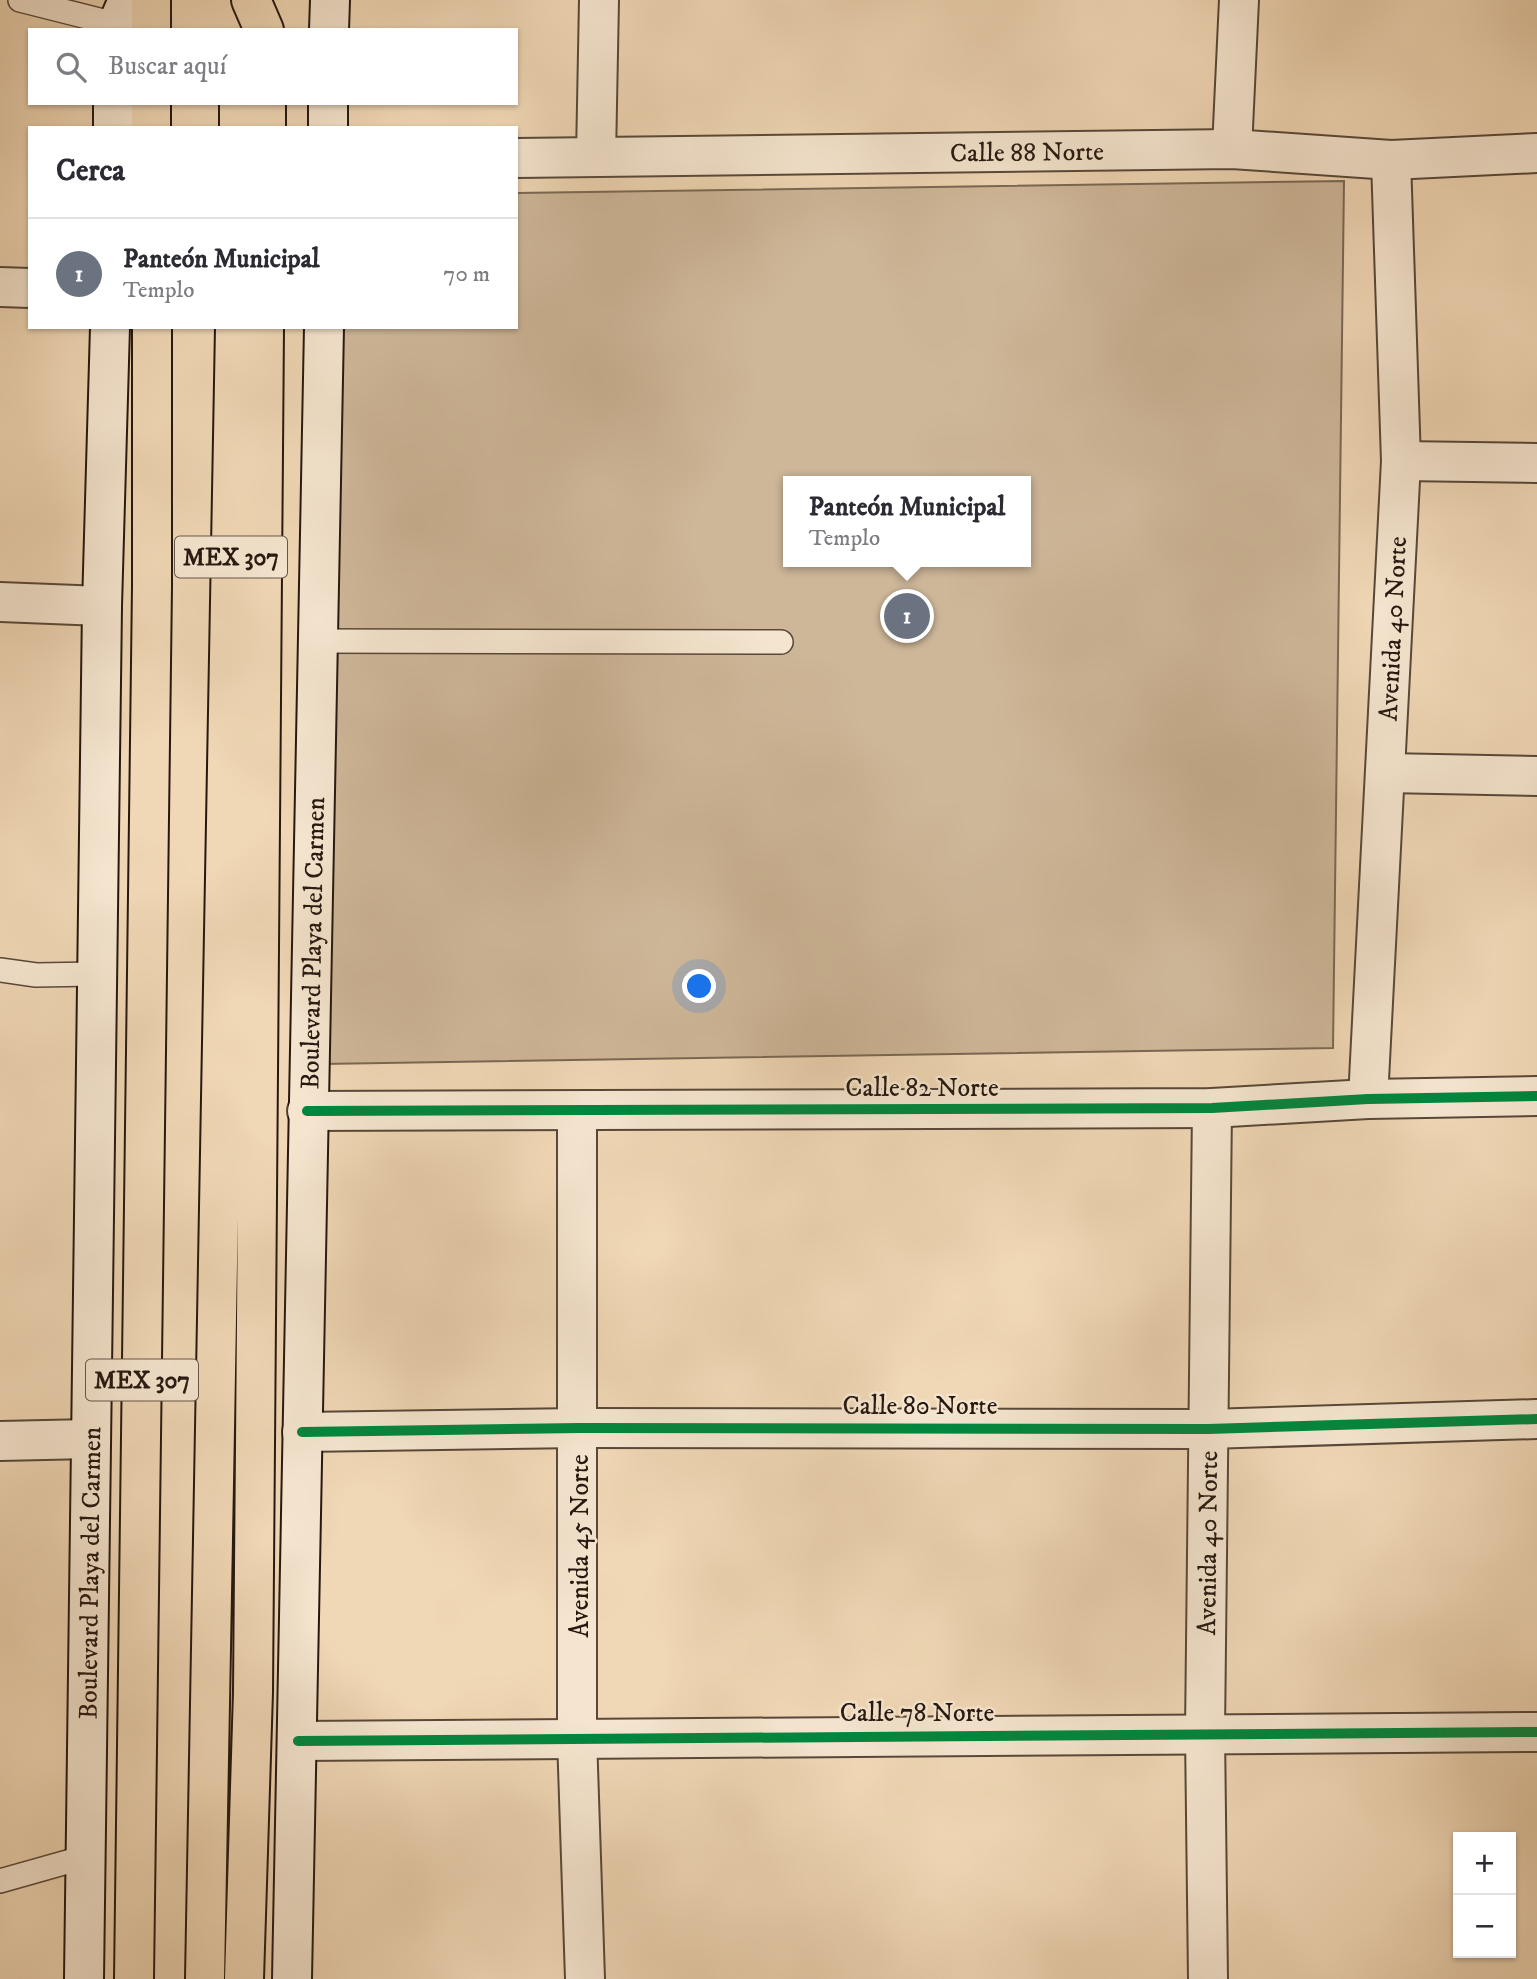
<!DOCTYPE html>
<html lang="es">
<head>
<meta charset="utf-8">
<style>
	:root { --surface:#fff; --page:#f7f7f7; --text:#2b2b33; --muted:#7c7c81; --line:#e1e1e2; --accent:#ea580c }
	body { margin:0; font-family:"IM FELL DW Pica",serif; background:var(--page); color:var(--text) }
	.controls { position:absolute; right:21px; bottom:21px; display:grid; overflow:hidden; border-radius:0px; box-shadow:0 2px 5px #0004 }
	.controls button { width:63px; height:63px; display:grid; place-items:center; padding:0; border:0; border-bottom:2px solid var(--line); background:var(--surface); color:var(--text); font:35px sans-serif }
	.you { position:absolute; left:700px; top:987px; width:24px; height:24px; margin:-18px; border:5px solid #fff; border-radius:50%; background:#1a73e8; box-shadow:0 0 0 10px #1a73e833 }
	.badge { display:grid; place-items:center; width:46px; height:46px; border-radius:50%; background:var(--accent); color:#fff; font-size:23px; font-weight:700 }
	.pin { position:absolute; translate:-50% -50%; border:4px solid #fff; box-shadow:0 2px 7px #0006 }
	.popup { position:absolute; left:783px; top:476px; width:248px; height:91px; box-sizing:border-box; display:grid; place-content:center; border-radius:0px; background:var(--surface); filter:drop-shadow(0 2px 5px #0005); font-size:23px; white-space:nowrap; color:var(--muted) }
	.popup b { font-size:26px; color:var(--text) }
	.popup::after { content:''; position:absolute; left:50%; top:100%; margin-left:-14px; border:14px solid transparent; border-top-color:var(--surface) }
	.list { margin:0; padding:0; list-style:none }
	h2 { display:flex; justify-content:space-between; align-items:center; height:91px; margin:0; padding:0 28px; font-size:30px }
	h2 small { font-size:23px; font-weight:400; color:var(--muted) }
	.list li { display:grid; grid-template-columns:46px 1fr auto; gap:21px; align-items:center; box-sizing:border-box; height:112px; padding:0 28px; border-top:2px solid var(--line) }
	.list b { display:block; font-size:26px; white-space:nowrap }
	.list p { margin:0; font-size:23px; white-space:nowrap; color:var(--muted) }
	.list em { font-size:23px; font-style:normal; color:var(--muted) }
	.icon { flex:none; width:38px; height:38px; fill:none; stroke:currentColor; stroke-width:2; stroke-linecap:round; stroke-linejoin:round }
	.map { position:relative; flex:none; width:1537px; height:1979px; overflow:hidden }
	.search { position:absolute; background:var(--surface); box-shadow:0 2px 5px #0004; left:28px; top:28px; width:490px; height:77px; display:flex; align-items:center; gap:18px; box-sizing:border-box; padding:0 24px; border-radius:0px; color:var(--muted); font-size:26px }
	.panel { position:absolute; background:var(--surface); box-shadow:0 2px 5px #0004; left:28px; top:126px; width:490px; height:203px; border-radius:0px }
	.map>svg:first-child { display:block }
	.green { fill:#ceb799; stroke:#7a6854; stroke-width:2; fill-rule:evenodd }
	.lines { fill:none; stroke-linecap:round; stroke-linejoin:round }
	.lane-casing { stroke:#584839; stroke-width:26 }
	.street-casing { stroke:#584839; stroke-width:42 }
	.secondary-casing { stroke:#261810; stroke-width:42 }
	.highway-casing { stroke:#261810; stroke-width:42 }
	.lane { stroke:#f5e5cf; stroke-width:23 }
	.street { stroke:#f5e5cf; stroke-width:38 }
	.secondary { stroke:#f5e5cf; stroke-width:38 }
	.highway { stroke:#f0d7b5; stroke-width:38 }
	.cycleway-casing { stroke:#f5e5cf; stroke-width:15 }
	.cycleway { stroke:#00873e; stroke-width:10 }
	.labels { text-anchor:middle; stroke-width:5; stroke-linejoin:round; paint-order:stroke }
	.shield { fill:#f5e5cf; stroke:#645649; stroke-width:2 }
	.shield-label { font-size:24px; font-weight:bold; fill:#261810 }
	.street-label { font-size:26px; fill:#261810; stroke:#f5e5cf }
</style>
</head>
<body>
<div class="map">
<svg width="1537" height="1979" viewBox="0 0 1537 1979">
	<rect width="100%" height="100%" fill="#f0d7b5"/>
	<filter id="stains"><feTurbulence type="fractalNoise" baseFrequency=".00286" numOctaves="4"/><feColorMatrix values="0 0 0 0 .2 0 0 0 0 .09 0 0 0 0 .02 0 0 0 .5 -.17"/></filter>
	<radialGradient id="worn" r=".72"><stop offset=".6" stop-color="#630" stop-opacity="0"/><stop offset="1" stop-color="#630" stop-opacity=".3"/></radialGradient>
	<path class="green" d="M1344,181l-11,867 -1011,16 14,-737h180v-134zM788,481h238v81h-238z"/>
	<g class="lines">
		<defs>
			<path id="lane" d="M20,0l95,24
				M317,641l464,1
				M0,970l36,5 60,-1
				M0,1881l85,-24"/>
			<g id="street">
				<path d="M1232,149l7,-149"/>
				<path d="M596,157l3,-157"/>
				<path id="s1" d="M516,158l716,-9 159,11 146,-7"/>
				<path d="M0,287l30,1"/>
				<path d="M1401,461l136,2"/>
				<path d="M0,602l102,4"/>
				<path d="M1386,773l151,3"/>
				<path id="s2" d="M1368,1099l33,-638 -10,-301"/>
				<path d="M307,1111l905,-3 156,-9 169,-3"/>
				<path d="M577,1112v625l8,242"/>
				<path d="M302,1432l278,-4 628,1 329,-10"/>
				<path d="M0,1441l90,-2"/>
				<path d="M298,1741l1239,-9"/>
				<path id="s3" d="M1208,1979l-3,-246 7,-625"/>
			</g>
			<g id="secondary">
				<path d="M115,30l13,-30"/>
				<path d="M329,30l1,-30"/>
				<path d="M113,103v25"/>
				<path d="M328,128v-25"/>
				<path id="s4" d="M84,1979l18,-1373 8,-279"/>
				<path id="s5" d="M292,1979l32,-1652"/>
			</g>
			<path id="highway" d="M151,0v30
				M251,0l13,30
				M151,103v25
				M239,128v-25
				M266,128v-25
				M134,1979l18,-1393v-259
				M205,1979l30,-1652
				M244,1979l9,-287 11,-1365"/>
		</defs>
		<use href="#lane" class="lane-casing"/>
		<use href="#street" class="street-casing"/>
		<use href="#secondary" class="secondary-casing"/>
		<use href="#highway" class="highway-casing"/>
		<use href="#lane" class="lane"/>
		<use href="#street" class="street"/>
		<use href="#secondary" class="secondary"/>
		<use href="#highway" class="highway"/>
		<defs>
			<path id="cycleway" d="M307,1111l905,-3 156,-9 169,-3
				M302,1432l278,-4 628,1 329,-10
				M298,1741l1239,-9"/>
		</defs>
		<use href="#cycleway" class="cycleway-casing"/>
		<use href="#cycleway" class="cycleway"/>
	</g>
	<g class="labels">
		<g class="shield">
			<rect x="175" y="536.5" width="112" height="41" rx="5"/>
			<rect x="86" y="1359.5" width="112" height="41" rx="5"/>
		</g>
		<g class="shield-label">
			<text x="231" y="565">MEX 307</text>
			<text x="142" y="1388">MEX 307</text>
		</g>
		<g class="street-label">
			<text dy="9" stroke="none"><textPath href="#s1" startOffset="511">Calle 88 Norte</textPath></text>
			<text dy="9" stroke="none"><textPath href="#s2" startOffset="471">Avenida 40 Norte</textPath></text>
			<text dy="9" stroke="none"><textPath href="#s5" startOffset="1036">Boulevard Playa del Carmen</textPath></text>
			<text x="922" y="1096">Calle 82 Norte</text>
			<text x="920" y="1414">Calle 80 Norte</text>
			<text dy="9" stroke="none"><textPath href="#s3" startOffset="436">Avenida 40 Norte</textPath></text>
			<text transform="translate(579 1546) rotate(-90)" y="9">Avenida 45 Norte</text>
			<text dy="9" stroke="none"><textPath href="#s4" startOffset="406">Boulevard Playa del Carmen</textPath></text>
			<text x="917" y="1721">Calle 78 Norte</text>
		</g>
	</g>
	<rect width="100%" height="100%" filter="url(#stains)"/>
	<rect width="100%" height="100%" fill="url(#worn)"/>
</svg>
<div class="controls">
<button>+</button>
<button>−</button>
</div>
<div class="you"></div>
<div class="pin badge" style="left:907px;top:616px;background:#6b7280">1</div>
<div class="popup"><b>Panteón Municipal</b>Templo</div>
<div class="search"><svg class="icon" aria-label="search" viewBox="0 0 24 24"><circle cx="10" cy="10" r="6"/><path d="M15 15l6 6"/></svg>Buscar aquí</div>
<section class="panel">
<h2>Cerca<small></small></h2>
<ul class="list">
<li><span class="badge" style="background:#6b7280">1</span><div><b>Panteón Municipal</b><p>Templo</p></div><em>70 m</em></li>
</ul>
</section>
</div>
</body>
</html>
